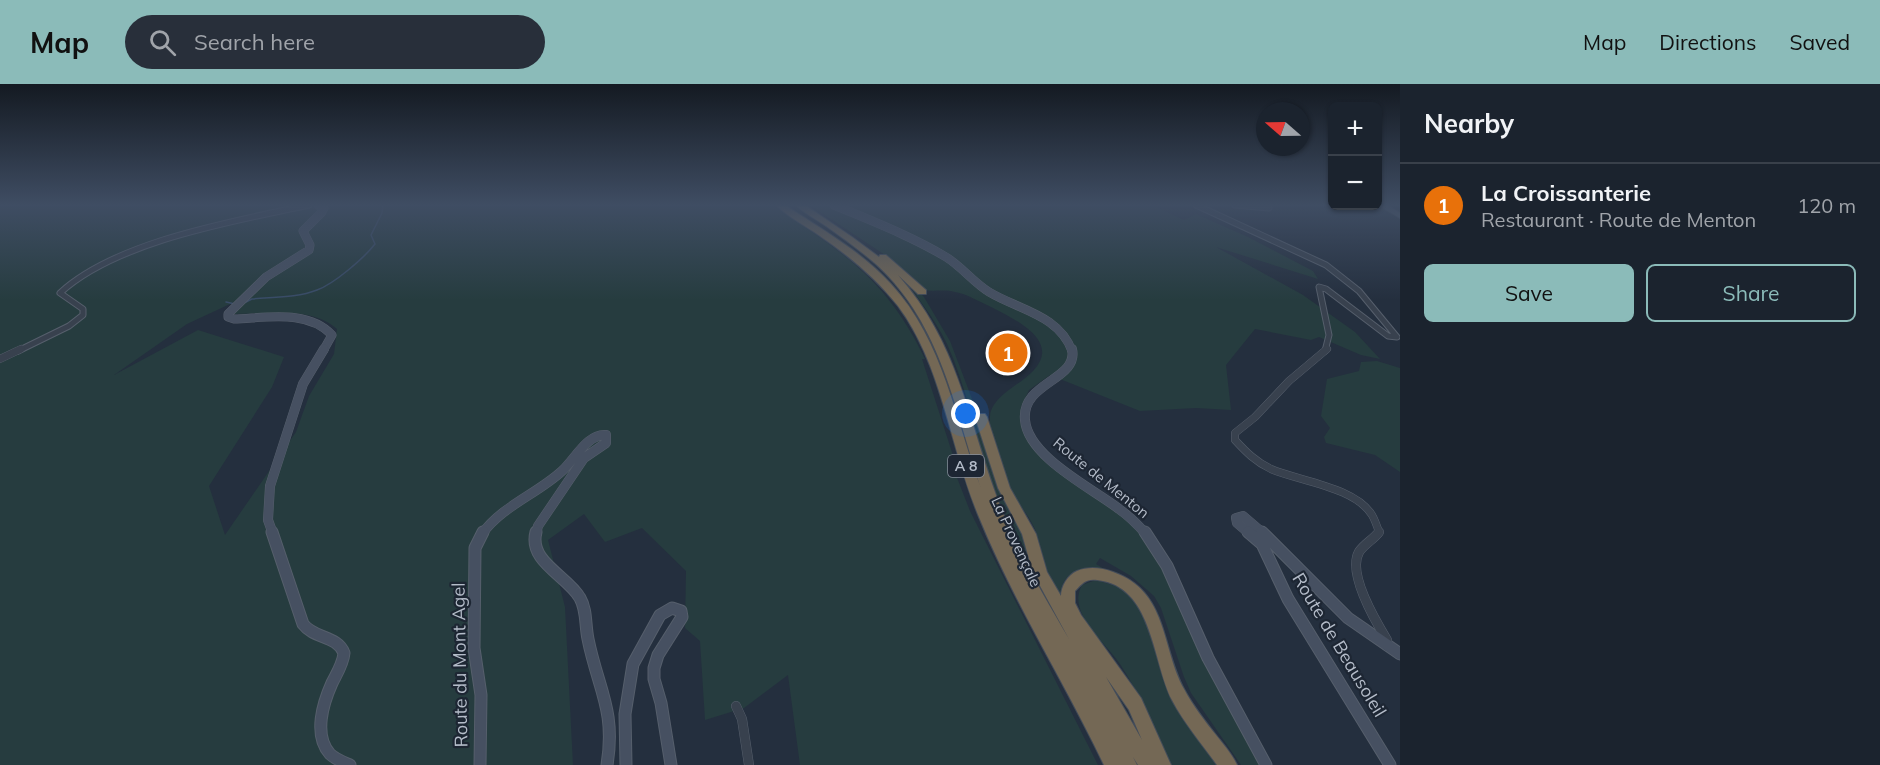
<!DOCTYPE html>
<html lang="en">
<head>
<meta charset="utf-8">
<style>
	:root { --surface:#1b232e; --page:#282f3a; --text:#f1f3f6; --muted:#a0a4aa; --line:#39404a; --accent:#8bbbb9 }
	body { margin:0; font-family:Mulish,sans-serif; background:var(--page); color:var(--text) }
	.controls { position:absolute; right:18px; top:18px; display:grid; overflow:hidden; border-radius:9px; box-shadow:0 2px 4px #0004 }
	.controls button { width:54px; height:54px; display:grid; place-items:center; padding:0; border:0; border-bottom:2px solid var(--line); background:var(--surface); color:var(--text); font:30px sans-serif }
	.compass { position:absolute; left:1256px; top:18px; width:54px; height:54px; border-radius:50%; background:var(--surface); box-shadow:0 2px 4px #0004; rotate:290deg }
	.you { position:absolute; left:966px; top:330px; width:21px; height:21px; margin:-15px; border:4px solid #fff; border-radius:50%; background:#1a73e8; box-shadow:0 0 0 9px #1a73e833 }
	.badge { display:grid; place-items:center; width:39px; height:39px; border-radius:50%; background:var(--accent); color:#fff; font-size:20px; font-weight:700 }
	.pin { position:absolute; translate:-50% -50%; border:3px solid #fff; box-shadow:0 2px 6px #0006 }
	.list { margin:0; padding:0; list-style:none }
	h2 { display:flex; justify-content:space-between; align-items:center; height:78px; margin:0; padding:0 24px; font-size:26px }
	h2 small { font-size:20px; font-weight:400; color:var(--muted) }
	.list li { display:grid; grid-template-columns:39px 1fr auto; gap:18px; align-items:center; box-sizing:border-box; height:84px; padding:0 24px; border-top:2px solid var(--line) }
	.list b { display:block; font-size:22px; white-space:nowrap }
	.list p { margin:0; font-size:20px; white-space:nowrap; color:var(--muted) }
	.list em { font-size:20px; font-style:normal; color:var(--muted) }
	.actions { display:flex; gap:12px; padding:18px 24px }
	.actions a { flex:1; padding:14px 0; border:2px solid var(--accent); border-radius:9px; text-align:center; font-size:21px; color:var(--accent) }
	.actions .main { background:var(--accent); color:#111 }
	.icon { flex:none; width:33px; height:33px; fill:none; stroke:currentColor; stroke-width:2; stroke-linecap:round; stroke-linejoin:round }
	.map { position:relative; flex:none; width:1400px; height:681px; overflow:hidden }
	header { display:flex; align-items:center; gap:36px; box-sizing:border-box; height:84px; padding:0 30px; background:var(--accent); color:#111 }
	header strong { font-size:28px }
	nav { display:flex; gap:33px; margin-inline-start:auto; font-size:21px }
	.search { width:420px; height:54px; background:var(--page); display:flex; align-items:center; gap:15px; box-sizing:border-box; padding:0 21px; border-radius:33px; color:var(--muted); font-size:22px }
	main { display:flex }
	aside { flex:1; background:var(--surface) }
	.map>svg:first-child { display:block }
	.green { fill:#263c3f; fill-rule:evenodd }
	.lines { fill:none; stroke-linecap:round; stroke-linejoin:round }
	.stream { stroke:#394c67; stroke-width:1.5 }
	.street-far2-casing { stroke:#565f6c; stroke-width:7 }
	.street-far1-casing { stroke:#565f6c; stroke-width:8 }
	.street-casing { stroke:#565f6c; stroke-width:10 }
	.secondary-far2-casing { stroke:#565f6c; stroke-width:9 }
	.secondary-far1-casing { stroke:#565f6c; stroke-width:10 }
	.secondary-casing { stroke:#565f6c; stroke-width:13 }
	.primary-casing { stroke:#414a57; stroke-width:2 }
	.highway-casing { stroke:#434c59; stroke-width:2 }
	.street-far2 { stroke:#38414e; stroke-width:5 }
	.street-far1 { stroke:#38414e; stroke-width:7 }
	.street { stroke:#38414e; stroke-width:9 }
	.secondary-far2 { stroke:#465061; stroke-width:8 }
	.secondary-far1 { stroke:#465061; stroke-width:9 }
	.secondary { stroke:#465061; stroke-width:11 }
	.primary { fill:#56606e; fill-rule:evenodd }
	.highway { fill:#746855; fill-rule:evenodd }
	.labels { text-anchor:middle; stroke-width:4.5; stroke-linejoin:round; paint-order:stroke }
	.shield { fill:#1d2633; stroke:#878f9c; stroke-width:1.5 }
	.shield-label { font-size:14px; font-weight:bold; fill:#b4bcc9 }
	.street-label { font-size:15px; fill:#b4bcc9; stroke:#1d2633 }
	.near-street-label { font-size:18px; fill:#b4bcc9; stroke:#1d2633 }
</style>
</head>
<body>
<header>
<strong>Map</strong>
<div class="search"><svg class="icon" aria-label="search" viewBox="0 0 24 24"><circle cx="10" cy="10" r="6"/><path d="M15 15l6 6"/></svg>Search here</div>
<nav><a>Map</a><a>Directions</a><a>Saved</a></nav>
</header>
<main>
<div class="map">
<svg width="1400" height="681" viewBox="0 0 1400 681">
	<rect width="100%" height="100%" fill="#242f3e"/>
	<path class="green" d="M0,121h772c70,47 115,74 153,154h-3l35,109 -3,2 16,41 128,254h-298l-12,-90 -44,33 -39,12 -5,-79 -15,-13 1,-57 -44,-43 -37,14 -21,-28 -36,26 17,67 8,158h-573zM243,214l-9,12 1,4c32,0 77,-8 102,15l-3,25 -25,42 -13,36 -71,103 -16,-49 63,-99 12,-30 -86,-27 -84,45 73,-51z
		M810,121h333l13,2 28,13 12,-6 52,23 65,34 5,8 -102,-32 87,48 52,37 25,27 -19,-4 -42,-18 -8,3 -56,-11 -29,36 5,45 -35,-2 -56,3 -90,-36 -21,15 -8,17v14l12,22 94,77 31,34 103,211h-20l-50,-72 -7,-16 -23,-69 -7,-12 -23,-20 -31,-18 -4,6 13,8c-26,-4 -50,-4 -49,30 -13,-23 -16,-48 -25,-73 -6,-13 -15,-23 -22,-35 -10,-16 -25,-59 -23,-78 2,-20 30,-31 43,-45 30,-31 -21,-53 -44,-65 -11,-5 -22,-12 -34,-14 -10,-3 -21,0 -32,-2l-32,-31z
		M899,187l25,26 26,44 24,63 6,22 39,96 13,44c-18,-31 -35,-65 -46,-100 -13,-40 -21,-83 -39,-122 -13,-27 -32,-49 -48,-73z
		M1377,277l23,7v104l-25,-17 -49,-12 -2,-6 6,-9 -9,-12 6,-37 32,-8 2,-9z
		M1096,496l23,7 17,14 16,28 15,57 54,79h-52c-14,-35 -28,-69 -49,-101 -11,-16 -28,-30 -37,-48 -5,-10 -7,-20 -1,-31z"/>
	<g class="lines">
		<path class="stream" d="M226,218l9,2
			M246,218l6,-3c21,-2 45,-1 65,-9 17,-6 47,-32 58,-46l-4,-9 11,-22 1,-8"/>
		<defs>
			<path id="street-far2" d="M1196,121l130,60 33,26 38,46 -9,-1 -62,-47 -7,-2 10,48 -4,16
				M1235,121l34,3 -9,-3
				M18,267l51,-25 14,-11v-6l-23,-16c56,-52 175,-72 249,-88"/>
			<path id="street-far1" d="M1327,265l-38,32 -34,36 -20,16v7c11,12 21,22 36,29 28,12 84,18 101,46 3,5 5,11 7,17l-1,2
				M0,275l21,-10"/>
			<path id="street" d="M1379,448c-6,8 -15,12 -20,20 -12,21 17,70 28,88v6
				M736,622l6,13 7,46"/>
			<path id="secondary-far2" d="M318,121l6,3 -2,4 -19,19 7,14 -1,5 -43,27 -38,37v3l6,2c32,-1 74,-10 98,16l-9,16
				M834,121c38,16 77,31 112,52 16,10 27,25 43,35 30,18 70,23 83,59"/>
			<path id="secondary-far1" d="M1072,265c7,31 -51,33 -47,71 3,37 67,68 94,89 10,7 19,16 27,25
				M273,450l-5,-14 2,-34 33,-102 21,-35
				M482,450c20,-28 55,-40 80,-63 13,-12 26,-38 44,-36v8l-22,15 -46,68 -2,8
				M1250,450l-13,-11 -1,-5 7,-2 21,18"/>
			<path id="secondary" d="M272,448l31,92c11,15 34,11 41,29 -1,11 -7,20 -12,30 -9,20 -19,52 -2,71 5,5 13,8 20,11
				M536,448c-8,30 32,44 44,66 7,12 5,27 8,41 10,50 28,71 19,126
				M1145,448l22,34 41,92 58,107
				M1248,448l14,12 26,55 102,166
				M1262,448l86,86 52,36
				M480,681l1,-70 -7,-47 1,-100 8,-16
				M626,681l-1,-51 8,-50 27,-49 12,-7 9,3 1,6 -24,38 -4,13v11l7,24 10,62"/>
			<path id="primary" d="M1378,121h9l13,8v5z"/>
			<path id="highway" d="M776,121h9c36,24 76,46 106,79 53,57 64,136 91,207 -27,-80 -40,-166 -105,-226 -16,-14 -34,-27 -51,-39 -10,-7 -22,-13 -30,-21h9l47,32 27,20 1,-2h6l40,35v4h-8l-20,-19c59,67 69,140 98,220 18,51 46,98 73,144l-36,-66 -11,-39 -24,-46 -23,-71 2,-3h8l2,3 23,71 26,46 11,38 14,24c0,-10 7,-21 16,-25 12,-5 25,-3 36,1 55,19 48,75 71,117 9,17 20,31 32,46 7,9 16,19 21,30h-20c-15,-21 -33,-42 -45,-65 -19,-37 -19,-109 -69,-119 -15,-3 -18,-1 -28,10v12l6,12 60,83 30,67h-33l-5,-8 4,8h-33c-40,-84 -90,-162 -125,-248 -29,-68 -36,-151 -81,-211 -22,-28 -49,-50 -78,-70 -14,-10 -32,-19 -44,-31zM1106,593l23,33 13,30z"/>
		</defs>
		<use href="#street-far2" class="street-far2-casing"/>
		<use href="#street-far1" class="street-far1-casing"/>
		<use href="#street" class="street-casing"/>
		<use href="#secondary-far2" class="secondary-far2-casing"/>
		<use href="#secondary-far1" class="secondary-far1-casing"/>
		<use href="#secondary" class="secondary-casing"/>
		<use href="#primary" class="primary-casing"/>
		<use href="#highway" class="highway-casing"/>
		<use href="#street-far2" class="street-far2"/>
		<use href="#street-far1" class="street-far1"/>
		<use href="#street" class="street"/>
		<use href="#secondary-far2" class="secondary-far2"/>
		<use href="#secondary-far1" class="secondary-far1"/>
		<use href="#secondary" class="secondary"/>
		<use href="#primary" class="primary"/>
		<use href="#highway" class="highway"/>
	</g>
	<linearGradient id="sky" x2="0" y2="1"><stop stop-color="#141a22"/><stop offset="0.56" stop-color="#3f4d63"/><stop offset="1" stop-color="#3f4d63" stop-opacity="0"/></linearGradient>
	<rect width="1400" height="216" fill="url(#sky)"/>
	<g class="labels">
		<rect class="shield" x="948" y="371" width="36" height="22" rx="4.5"/>
		<g class="shield-label">
			<text x="966" y="387">A 8</text>
		</g>
		<g class="street-label">
			<text transform="translate(1101 394) rotate(39)" y="5">Route de Menton</text>
			<text transform="translate(1016 458) rotate(65)" y="5">La Provençale</text>
		</g>
		<g class="near-street-label">
			<text transform="translate(1339 561) rotate(59)" y="6">Route de Beausoleil</text>
			<text transform="translate(460 581) rotate(-91)" y="6">Route du Mont Agel</text>
		</g>
	</g>
</svg>
<div class="controls">
<button>+</button>
<button>−</button>
</div>
<svg class="compass" viewBox="-18 -18 36 36"><path d="M0-13l5 13h-10z" fill="#e53935"/><path d="M0 13l5-13h-10z" fill="#a0a4aa"/></svg>
<div class="you"></div>
<div class="pin badge" style="left:1008px;top:269px;background:#e8710a">1</div>
</div>
<aside>
<h2>Nearby<small></small></h2>
<ul class="list">
<li><span class="badge" style="background:#e8710a">1</span><div><b>La Croissanterie</b><p>Restaurant · Route de Menton</p></div><em>120 m</em></li>
</ul>
<div class="actions"><a class="main">Save</a><a>Share</a></div>
</aside>
</main>
</body>
</html>
